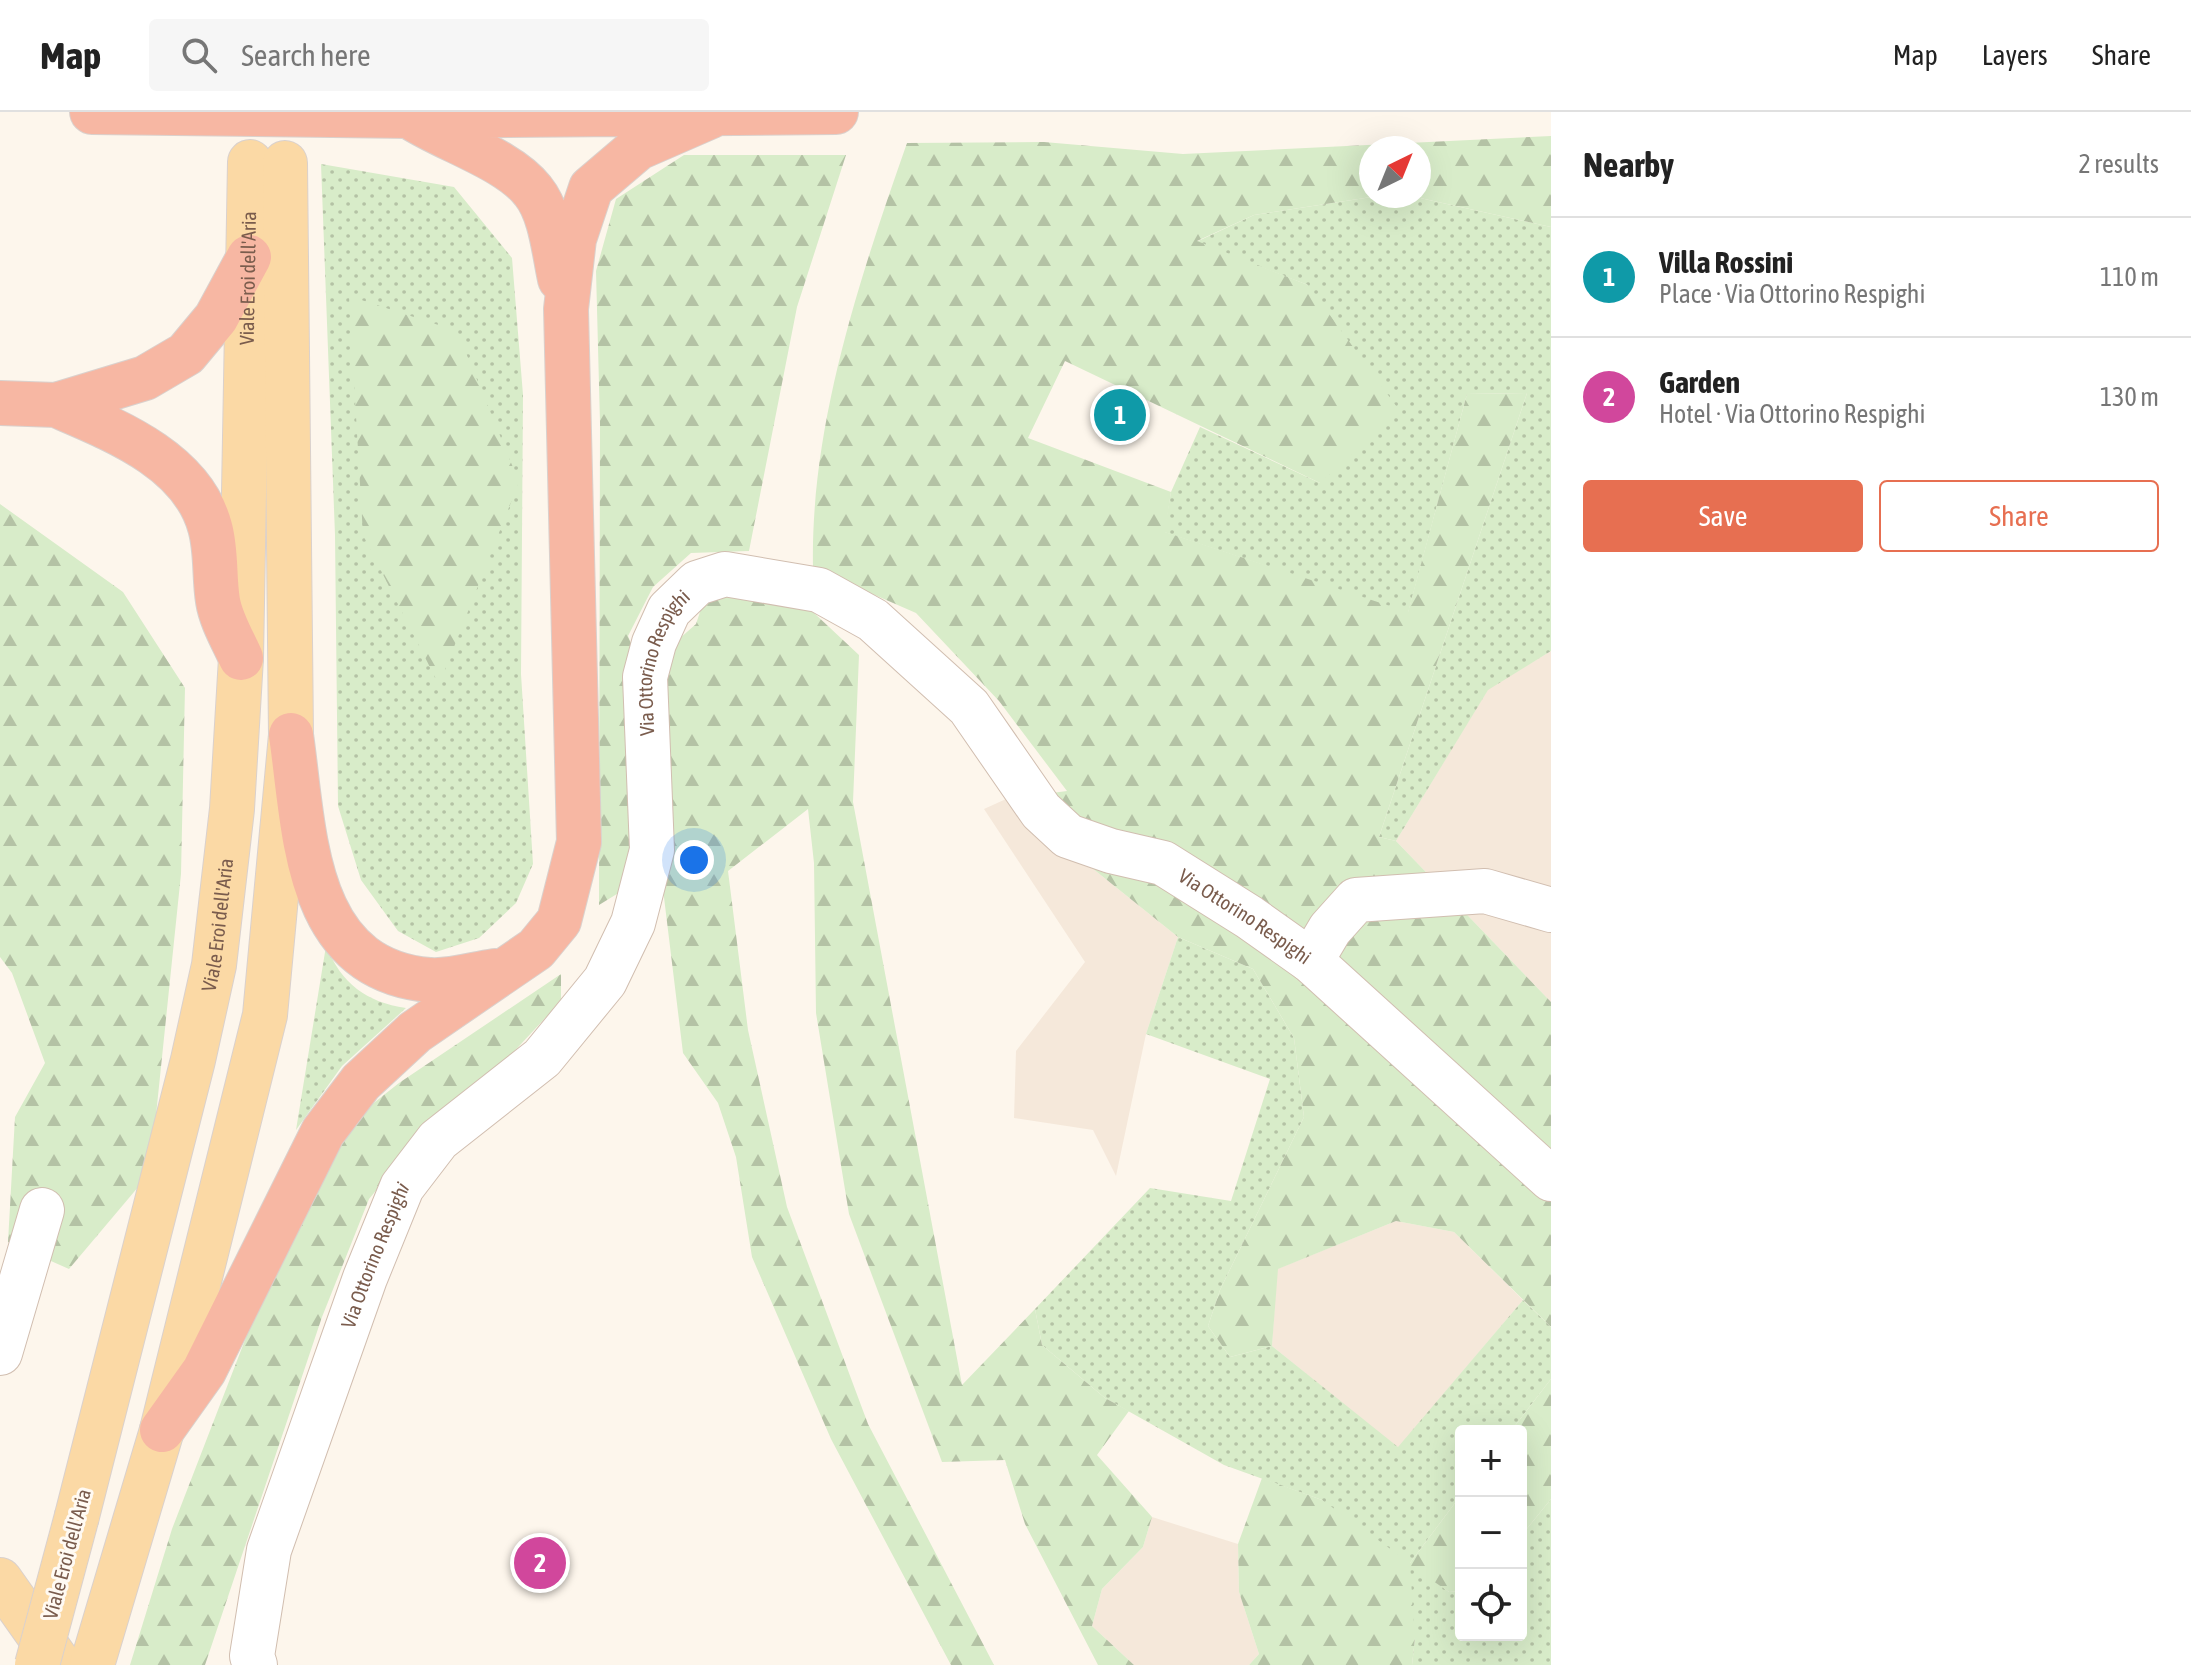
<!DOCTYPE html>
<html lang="en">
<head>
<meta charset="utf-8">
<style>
	:root { --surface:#fff; --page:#f6f6f6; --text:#222; --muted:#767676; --line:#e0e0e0; --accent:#e76f51 }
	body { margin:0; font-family:"Asap Condensed",sans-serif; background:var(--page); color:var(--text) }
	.controls { position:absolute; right:24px; bottom:24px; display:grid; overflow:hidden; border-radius:8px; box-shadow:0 8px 32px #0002 }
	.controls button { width:72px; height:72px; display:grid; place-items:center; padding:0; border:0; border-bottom:2px solid var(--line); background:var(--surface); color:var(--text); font:40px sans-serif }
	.compass { position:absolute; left:1359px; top:24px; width:72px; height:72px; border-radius:50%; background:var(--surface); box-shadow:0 8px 32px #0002; rotate:43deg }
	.you { position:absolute; left:694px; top:748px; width:28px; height:28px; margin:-20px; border:6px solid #fff; border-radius:50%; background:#1a73e8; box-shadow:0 0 0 12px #1a73e833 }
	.badge { display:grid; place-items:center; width:52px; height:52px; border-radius:50%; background:var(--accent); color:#fff; font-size:26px; font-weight:700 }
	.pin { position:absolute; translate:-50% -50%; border:4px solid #fff; box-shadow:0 2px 8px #0006 }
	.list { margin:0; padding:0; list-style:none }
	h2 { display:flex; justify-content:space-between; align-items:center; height:104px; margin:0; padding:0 32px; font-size:34px }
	h2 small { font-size:26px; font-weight:400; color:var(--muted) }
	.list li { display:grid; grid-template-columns:52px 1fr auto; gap:24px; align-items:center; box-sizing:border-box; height:120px; padding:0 32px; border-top:2px solid var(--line) }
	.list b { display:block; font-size:30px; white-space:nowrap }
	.list p { margin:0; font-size:26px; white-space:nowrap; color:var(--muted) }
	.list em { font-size:26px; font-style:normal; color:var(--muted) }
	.actions { display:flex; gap:16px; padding:24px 32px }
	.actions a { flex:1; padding:18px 0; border:2px solid var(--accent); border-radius:8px; text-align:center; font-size:28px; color:var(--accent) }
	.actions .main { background:var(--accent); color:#fff }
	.icon { flex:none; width:44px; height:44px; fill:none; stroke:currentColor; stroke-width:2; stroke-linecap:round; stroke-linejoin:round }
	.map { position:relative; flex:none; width:1551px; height:1553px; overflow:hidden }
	header { display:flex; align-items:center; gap:48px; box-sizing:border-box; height:112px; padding:0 40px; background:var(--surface); border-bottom:2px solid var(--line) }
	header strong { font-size:38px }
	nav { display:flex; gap:44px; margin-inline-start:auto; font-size:28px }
	.search { width:560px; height:72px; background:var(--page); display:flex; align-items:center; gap:20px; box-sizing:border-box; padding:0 28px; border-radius:8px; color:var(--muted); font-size:30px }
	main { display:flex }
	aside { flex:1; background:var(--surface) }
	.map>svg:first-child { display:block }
	.residential { fill:#f5e8da }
	.grass { fill:url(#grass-dots) }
	.forest { fill:url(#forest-firs) }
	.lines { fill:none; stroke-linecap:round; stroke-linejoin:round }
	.minor-casing { stroke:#d1beb0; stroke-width:46 }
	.major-casing { stroke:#dad1cd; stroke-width:46 }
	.highway-casing { stroke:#dad1cd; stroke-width:46 }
	.minor { stroke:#fff; stroke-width:44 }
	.major { stroke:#fbd9a5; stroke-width:44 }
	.highway { stroke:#f7b7a3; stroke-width:44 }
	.major-bridge-casing { stroke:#dad1cd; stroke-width:46; stroke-linecap:butt }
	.major-bridge { stroke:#fbd9a5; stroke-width:44 }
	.labels { text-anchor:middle; stroke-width:6; stroke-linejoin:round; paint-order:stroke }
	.street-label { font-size:20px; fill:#7a5c4d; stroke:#fffaf3 }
</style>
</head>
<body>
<header>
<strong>Map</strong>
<div class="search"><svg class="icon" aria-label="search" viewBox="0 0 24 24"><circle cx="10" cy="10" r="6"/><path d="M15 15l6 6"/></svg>Search here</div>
<nav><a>Map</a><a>Layers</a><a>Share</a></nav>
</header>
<main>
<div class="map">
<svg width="1551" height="1553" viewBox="0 0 1551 1553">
	<defs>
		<pattern id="grass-dots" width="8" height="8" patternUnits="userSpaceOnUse" patternTransform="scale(2)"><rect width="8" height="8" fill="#d8ecc9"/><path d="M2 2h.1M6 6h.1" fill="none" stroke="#b4c2a5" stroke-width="1.8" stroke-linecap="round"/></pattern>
		<pattern id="forest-firs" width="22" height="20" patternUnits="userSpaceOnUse" patternTransform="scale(2)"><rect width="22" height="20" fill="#d8ecc9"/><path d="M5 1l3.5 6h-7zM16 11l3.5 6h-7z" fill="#b4c2a5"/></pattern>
	</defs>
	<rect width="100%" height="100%" fill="#fdf6ec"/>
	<path class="residential" d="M1551,539v351l-155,-161 92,-152z
		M1006,687l172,138 -32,97 -30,142 -23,-46 -79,-12 2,-67 69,-89 -101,-153z
		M1396,1109l58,11 69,68 -125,148 -126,-102 5,-77z
		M1152,1405l86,27 1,48 20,62 -10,11h-115l-42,-39 10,-37 41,-42z"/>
	<path class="grass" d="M321,52l133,23 58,71 11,137 -2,279 12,190 -17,39 -37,35 -43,14 -38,-21 -37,-51 -23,-74 -3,-271z
		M1378,84h33l140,31v424l-63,39 -92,151 -17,-4 148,-444 -60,1 -59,219 -244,-81 7,-40 29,-65 120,56 -12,-198 -112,-43 58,-27z
		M1178,825l75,32 41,69 10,79 -84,173 -12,36 22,31 42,-11 126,101 125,-147 28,27v52l-40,52h-50v64l-51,68 39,29 12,-1v44h60v-99l30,-37v166h-139l3,-27 -93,-138 -98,-35 -119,-67 -63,-53 -7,-36 115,-121 81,13 39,-122 -124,-45z
		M326,834c16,38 40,56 80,62l-64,58 -46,64z"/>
	<path class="forest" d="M1551,24v91l-140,-31h8v-48h-48v48h7l-124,19 -57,26 111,44 91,125 -79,73 -255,-122 -37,77 143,54 -6,40 243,80 59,-218 60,-1 -148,444 17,4 155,161v325l-97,-95 -58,-11 -118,48 -6,77 -42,11 -22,-31 12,-36 84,-173 -10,-79 -41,-69 -75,-32 -172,-138 61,-8 -68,-90 -83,-88 -103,-45c-3,-142 47,-291 94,-425l137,-1 139,12z
		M684,43h162l-49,152 -48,244 -58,2 -38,34 -25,49 8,20 26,-2 34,-30 9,-27 23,-3 70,4 61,57 -6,147 109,583 73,-76 7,36 63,53 24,13 -32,44 55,62 -9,30 -41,42 -10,37 42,39h-36l-73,-141 -20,-64 -63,2 -93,-248 -33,-201 -2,-150 -6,-54 -80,62 20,159 39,177 81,217 126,241h-43l-120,-226 -79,-182 -16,-100 -18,-54 -35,-50 -21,-172h-24l-39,24 1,-482 -4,-152 20,-72z
		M349,184l108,35 62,151 -80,203 -76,-150z
		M0,392l123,88 62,96 -4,186 -31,299 -81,96 -61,-27 7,-125 30,-54 -33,-90 -12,-16z
		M561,862v25l-13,16 -54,58 -62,50 -63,76 -47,118 -117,348h-75l42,-136 102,-264 63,-133 62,-49z
		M1551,1267v120l-30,37v-105h-10z
		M1262,1366l60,22 88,63 51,-68v96l-12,1 -39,-27 5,73 -3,27h-163l10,-11 -20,-62 -1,-48z"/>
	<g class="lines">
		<defs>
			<g id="minor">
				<path d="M1311,849l19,-32 26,-29 129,-9 66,19"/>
				<path d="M0,1241l42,-143"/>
				<path id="s1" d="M255,1553l-3,-9 17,-106 96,-272 37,-91 36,-47 104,-82 63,-77 28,-58 19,-73 -7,-173 9,-34 15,-33 28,-27 28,-9 94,16 54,30 96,87 72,104 27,25 43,15 52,12 86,54 62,44 240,218"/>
			</g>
			<g id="major">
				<path id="s2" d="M77,1404l116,-456 21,-95 18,-156 9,-151 9,-496"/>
				<path d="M0,1468l60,85"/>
				<path d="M92,1553l70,-235 103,-415 26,-280 -6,-572"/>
			</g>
			<path id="highway" d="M92,0l318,4 426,-4
				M412,6c36,23 96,41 121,73 18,22 21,61 27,88
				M0,291l56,2 89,-27 41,-24 30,-36 33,-61
				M56,293c58,25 136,55 154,122 7,24 4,50 8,74 3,19 15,39 23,57
				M291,623c14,97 12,234 138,245 20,2 45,-6 66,-9
				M162,1318l42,-59 119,-239 38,-50 54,-50 121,-83 23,-28 20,-79 -13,-533 8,-70 17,-51 47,-40 78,-34"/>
		</defs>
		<use href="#minor" class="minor-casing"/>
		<use href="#major" class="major-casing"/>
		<use href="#highway" class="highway-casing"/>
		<use href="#minor" class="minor"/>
		<use href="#major" class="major"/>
		<use href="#highway" class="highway"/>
		<defs>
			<path id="major-bridge" d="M37,1553l40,-149"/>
		</defs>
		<use href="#major-bridge" class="major-bridge-casing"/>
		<use href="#major-bridge" class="major-bridge"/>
	</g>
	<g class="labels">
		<g class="street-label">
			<text dy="7" stroke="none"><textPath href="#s2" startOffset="1256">Viale Eroi dell'Aria</textPath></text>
			<text dy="7" stroke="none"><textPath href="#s1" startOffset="1126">Via Ottorino Respighi</textPath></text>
			<text dy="7" stroke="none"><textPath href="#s1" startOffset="1894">Via Ottorino Respighi</textPath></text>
			<text dy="7" stroke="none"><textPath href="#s2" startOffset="608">Viale Eroi dell'Aria</textPath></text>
			<text dy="7" stroke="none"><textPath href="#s1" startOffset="430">Via Ottorino Respighi</textPath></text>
			<text transform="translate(67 1442) rotate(-75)" y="7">Viale Eroi dell'Aria</text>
		</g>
	</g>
</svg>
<div class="controls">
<button>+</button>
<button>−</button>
<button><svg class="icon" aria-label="locate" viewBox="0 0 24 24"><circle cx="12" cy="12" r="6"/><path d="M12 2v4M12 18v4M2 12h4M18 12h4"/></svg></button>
</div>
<svg class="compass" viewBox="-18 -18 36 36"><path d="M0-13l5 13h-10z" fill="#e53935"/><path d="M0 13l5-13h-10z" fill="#767676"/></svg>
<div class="you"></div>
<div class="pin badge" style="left:1120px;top:303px;background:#0f9aa8">1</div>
<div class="pin badge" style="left:540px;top:1451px;background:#d1479c">2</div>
</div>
<aside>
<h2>Nearby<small>2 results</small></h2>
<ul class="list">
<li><span class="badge" style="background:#0f9aa8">1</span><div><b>Villa Rossini</b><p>Place · Via Ottorino Respighi</p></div><em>110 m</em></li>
<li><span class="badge" style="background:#d1479c">2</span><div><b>Garden</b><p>Hotel · Via Ottorino Respighi</p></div><em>130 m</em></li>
</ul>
<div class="actions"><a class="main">Save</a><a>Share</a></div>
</aside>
</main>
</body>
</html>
